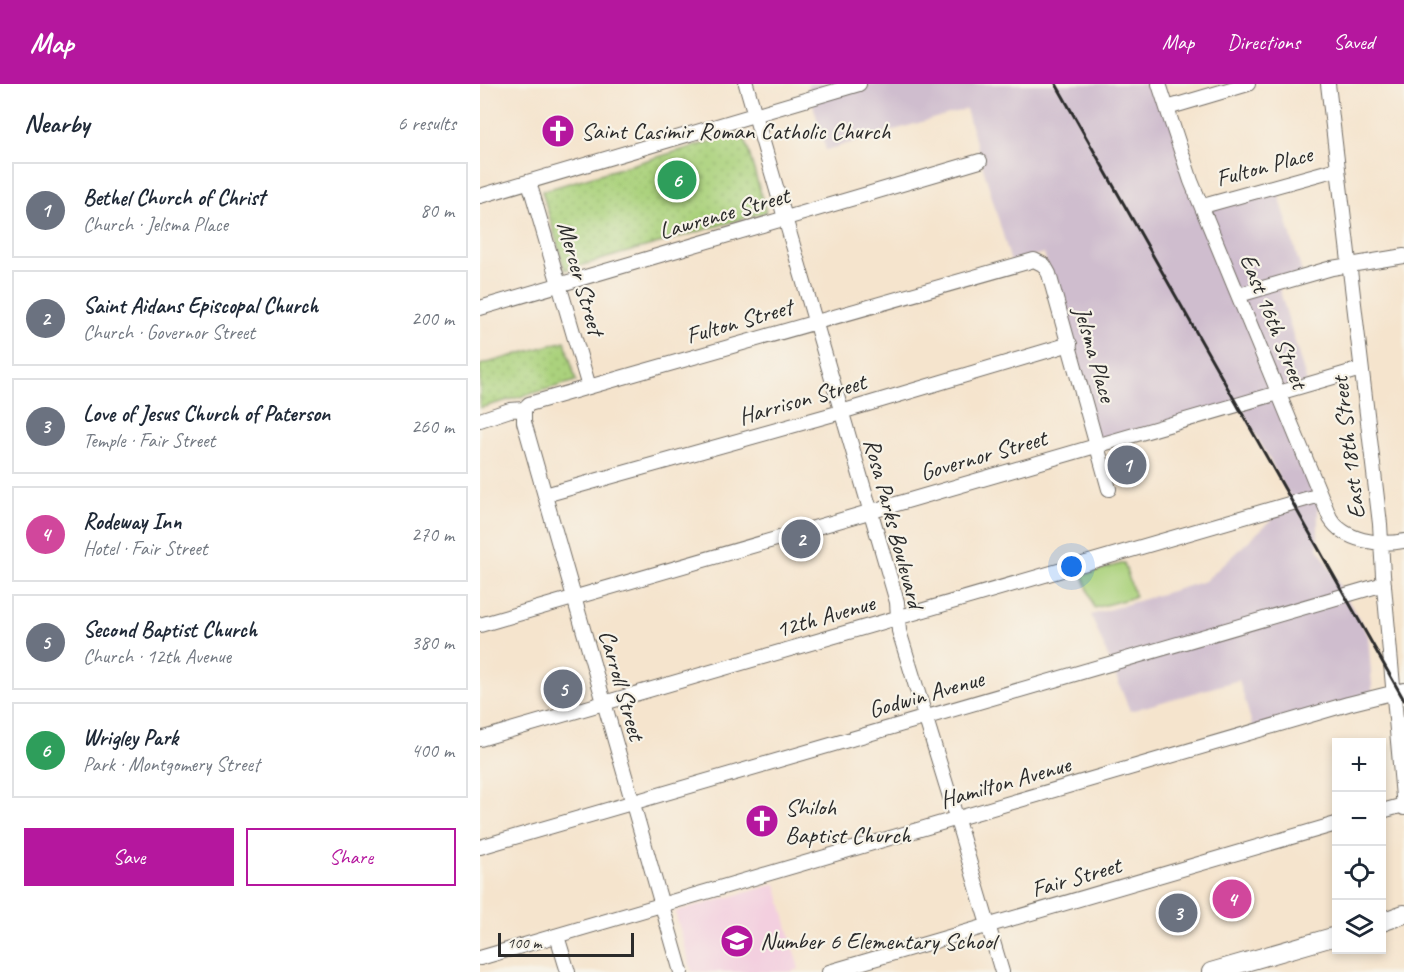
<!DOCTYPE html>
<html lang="en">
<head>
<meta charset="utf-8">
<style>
	:root { --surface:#fff; --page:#f2f2f3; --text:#1f2937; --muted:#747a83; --line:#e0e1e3; --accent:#b5179e }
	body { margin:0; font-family:Caveat,sans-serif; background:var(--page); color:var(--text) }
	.controls { position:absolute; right:18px; bottom:18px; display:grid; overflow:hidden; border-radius:0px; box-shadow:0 3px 9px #0003 }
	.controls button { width:54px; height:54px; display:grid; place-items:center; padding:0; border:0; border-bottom:2px solid var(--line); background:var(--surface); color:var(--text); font:30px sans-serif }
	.scale { position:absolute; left:18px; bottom:15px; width:136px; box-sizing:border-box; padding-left:6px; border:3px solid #2b2b2b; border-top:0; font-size:16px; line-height:21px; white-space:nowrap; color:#2b2b2b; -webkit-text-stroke:4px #f7f3e8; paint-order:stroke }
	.you { position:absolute; left:592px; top:483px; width:21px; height:21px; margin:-15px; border:4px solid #fff; border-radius:50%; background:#1a73e8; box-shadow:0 0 0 9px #1a73e833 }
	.badge { display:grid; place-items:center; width:39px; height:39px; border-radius:50%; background:var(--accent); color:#fff; font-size:20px; font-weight:700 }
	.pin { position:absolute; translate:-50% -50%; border:3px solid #fff; box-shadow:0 2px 6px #0006 }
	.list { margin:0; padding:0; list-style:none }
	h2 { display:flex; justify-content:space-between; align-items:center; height:78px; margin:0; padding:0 24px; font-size:26px }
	h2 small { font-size:20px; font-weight:400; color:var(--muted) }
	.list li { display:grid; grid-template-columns:39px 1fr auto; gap:18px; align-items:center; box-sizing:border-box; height:96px; margin:0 12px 12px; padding:0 12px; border:2px solid var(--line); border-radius:0px }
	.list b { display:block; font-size:22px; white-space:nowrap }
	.list p { margin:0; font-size:20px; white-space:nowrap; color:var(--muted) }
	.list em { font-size:20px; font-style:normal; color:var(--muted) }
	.actions { display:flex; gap:12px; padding:18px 24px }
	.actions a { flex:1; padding:14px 0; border:2px solid var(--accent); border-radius:0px; text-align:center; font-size:21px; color:var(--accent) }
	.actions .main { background:var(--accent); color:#fff }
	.icon { flex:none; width:33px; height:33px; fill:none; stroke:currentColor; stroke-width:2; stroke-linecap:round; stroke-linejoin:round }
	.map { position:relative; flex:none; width:924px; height:888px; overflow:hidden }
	header { display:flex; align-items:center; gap:36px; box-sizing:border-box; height:84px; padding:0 30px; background:var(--accent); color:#fff }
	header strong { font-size:28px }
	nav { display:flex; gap:33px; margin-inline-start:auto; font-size:21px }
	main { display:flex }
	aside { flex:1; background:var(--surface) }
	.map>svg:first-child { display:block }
	.built { fill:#f3cfdf }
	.industrial { fill:#cfbdce }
	.green { fill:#abd27d; stroke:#6b7e54; stroke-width:1.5 }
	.park { fill:url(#park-dots); stroke:#6b7e54; stroke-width:1.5 }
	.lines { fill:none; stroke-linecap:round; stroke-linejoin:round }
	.minor-casing { stroke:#726c64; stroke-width:16 }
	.major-casing { stroke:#726c64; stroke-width:20 }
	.minor { stroke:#fff; stroke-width:14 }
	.major { stroke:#fff; stroke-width:18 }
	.rail { stroke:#2b2b2b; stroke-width:3 }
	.labels { text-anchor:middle; stroke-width:4.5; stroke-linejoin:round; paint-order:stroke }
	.poi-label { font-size:24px; fill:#2b2b2b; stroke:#f7f3e8; text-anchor:start }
	.street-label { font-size:24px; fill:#2b2b2b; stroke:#f7f3e8 }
</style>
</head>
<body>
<header>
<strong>Map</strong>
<nav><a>Map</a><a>Directions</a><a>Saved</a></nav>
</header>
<main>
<aside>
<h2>Nearby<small>6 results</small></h2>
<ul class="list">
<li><span class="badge" style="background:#6b7280">1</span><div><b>Bethel Church of Christ</b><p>Church · Jelsma Place</p></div><em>80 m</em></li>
<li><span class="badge" style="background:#6b7280">2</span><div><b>Saint Aidans Episcopal Church</b><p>Church · Governor Street</p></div><em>200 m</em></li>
<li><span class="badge" style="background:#6b7280">3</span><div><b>Love of Jesus Church of Paterson</b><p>Temple · Fair Street</p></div><em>260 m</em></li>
<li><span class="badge" style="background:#d1479c">4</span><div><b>Rodeway Inn</b><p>Hotel · Fair Street</p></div><em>270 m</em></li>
<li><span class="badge" style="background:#6b7280">5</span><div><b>Second Baptist Church</b><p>Church · 12th Avenue</p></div><em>380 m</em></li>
<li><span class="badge" style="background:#2e9e5b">6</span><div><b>Wrigley Park</b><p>Park · Montgomery Street</p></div><em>400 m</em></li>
</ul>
<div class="actions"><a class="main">Save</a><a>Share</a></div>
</aside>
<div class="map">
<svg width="924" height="888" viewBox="0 0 924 888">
	<defs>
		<pattern id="park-dots" width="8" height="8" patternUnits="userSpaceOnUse" patternTransform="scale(1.5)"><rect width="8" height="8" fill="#abd27d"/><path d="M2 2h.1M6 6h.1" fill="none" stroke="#93b46c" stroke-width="1.8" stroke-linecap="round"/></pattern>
	</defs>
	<rect width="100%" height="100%" fill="#f7f3e8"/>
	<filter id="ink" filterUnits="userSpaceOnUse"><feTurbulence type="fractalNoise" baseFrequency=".0167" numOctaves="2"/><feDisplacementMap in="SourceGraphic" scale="12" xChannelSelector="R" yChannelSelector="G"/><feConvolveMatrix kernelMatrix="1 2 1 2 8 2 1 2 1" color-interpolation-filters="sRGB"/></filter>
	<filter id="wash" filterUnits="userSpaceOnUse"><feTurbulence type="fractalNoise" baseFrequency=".008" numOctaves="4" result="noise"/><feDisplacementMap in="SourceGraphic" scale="24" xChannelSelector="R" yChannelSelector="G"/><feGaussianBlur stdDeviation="1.35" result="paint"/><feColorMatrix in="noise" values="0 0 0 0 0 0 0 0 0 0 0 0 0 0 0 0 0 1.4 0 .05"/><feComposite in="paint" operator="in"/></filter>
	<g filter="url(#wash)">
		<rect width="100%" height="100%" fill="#f5e4cd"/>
		<path class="built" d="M296,800l23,85 -9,3h-98l-17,-60z"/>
		<path class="industrial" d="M327,0h356l41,121 72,-20 27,91 -25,8 29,99 -27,8 38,102v55l50,87 5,63 -119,33 -15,-51 -109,31 -39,-96 114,-34 87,-80 -53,-97 -143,41 -52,-192 -33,9 -45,-153 -140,41z"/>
		<path class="green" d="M644,479l11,34 -41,11 -11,-33z"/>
		<path class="park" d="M263,48l23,80 -201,58 -23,-79z
			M85,257l11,40 -96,27v-43z"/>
	</g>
	<g filter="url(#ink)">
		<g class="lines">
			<defs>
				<path id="minor" d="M266,0l151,518 2,29 58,189 45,152
					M679,0l32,97 139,337c14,23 49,28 74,23
					M848,0l52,440 3,51 21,233
					M687,24l81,-24
					M49,98l60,205
					M0,112l379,-112
					M723,122l134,-37
					M759,211l93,-27 72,-12
					M0,224l500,-147
					M44,325v13l157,550
					M0,336l30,-10 14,-1 5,-5 505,-144 10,5 5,9 60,215
					M65,411l296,-83 229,-68
					M0,541l881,-256
					M0,655l840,-244
					M902,727l22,-6
					M0,763l904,-263
					M77,852l11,36
					M0,874l868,-254 56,-14
					M349,888l507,-148"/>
				<path id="major" d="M902,838l22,-8
					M731,888l125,-36"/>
			</defs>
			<use href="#minor" class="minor-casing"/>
			<use href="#major" class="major-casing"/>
			<use href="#minor" class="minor"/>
			<use href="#major" class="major"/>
			<path class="rail" d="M576,0l348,616"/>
		</g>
	</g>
	<defs>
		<symbol id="church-disc" viewBox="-11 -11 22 22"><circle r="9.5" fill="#b5179e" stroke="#f7f3e8"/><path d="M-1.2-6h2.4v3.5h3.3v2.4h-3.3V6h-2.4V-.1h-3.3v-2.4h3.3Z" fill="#fff"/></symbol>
		<symbol id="school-disc" viewBox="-11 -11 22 22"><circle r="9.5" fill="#b5179e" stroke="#f7f3e8"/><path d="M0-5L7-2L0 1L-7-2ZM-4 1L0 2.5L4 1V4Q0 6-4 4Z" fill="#fff"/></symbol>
	</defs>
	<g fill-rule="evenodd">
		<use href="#church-disc" x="59" y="28" width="38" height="38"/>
		<use href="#church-disc" x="263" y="718" width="38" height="38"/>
		<use href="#school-disc" x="238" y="838" width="38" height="38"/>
	</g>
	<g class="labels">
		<g class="poi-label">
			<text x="101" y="55">Saint Casimir Roman Catholic Church</text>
			<text x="305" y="731">Shiloh<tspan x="305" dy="28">Baptist Church</tspan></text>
			<text x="280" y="865">Number 6 Elementary School</text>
		</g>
		<g class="street-label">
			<text transform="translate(784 82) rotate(-15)" y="8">Fulton Place</text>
			<text transform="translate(244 129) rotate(-16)" y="8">Lawrence Street</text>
			<text transform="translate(101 194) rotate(74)" y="8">Mercer Street</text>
			<text transform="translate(259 237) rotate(-16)" y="8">Fulton Street</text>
			<text transform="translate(794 237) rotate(68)" y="8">East 16th Street</text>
			<text transform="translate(615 270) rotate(74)" y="8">Jelsma Place</text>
			<text transform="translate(322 315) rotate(-16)" y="8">Harrison Street</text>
			<text transform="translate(868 364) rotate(-97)" y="8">East 18th Street</text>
			<text transform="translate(503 371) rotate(-16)" y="8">Governor Street</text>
			<text transform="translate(414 439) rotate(75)" y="8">Rosa Parks Boulevard</text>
			<text transform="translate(345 532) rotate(-16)" y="8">12th Avenue</text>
			<text transform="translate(142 601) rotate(74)" y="8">Carroll Street</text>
			<text transform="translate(446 610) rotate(-16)" y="8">Godwin Avenue</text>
			<text transform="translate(525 698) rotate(-16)" y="8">Hamilton Avenue</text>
			<text transform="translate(596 793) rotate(-16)" y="8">Fair Street</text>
		</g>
	</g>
</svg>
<div class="controls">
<button>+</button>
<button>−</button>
<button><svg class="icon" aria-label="locate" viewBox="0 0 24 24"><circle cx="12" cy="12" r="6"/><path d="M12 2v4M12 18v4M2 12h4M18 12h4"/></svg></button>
<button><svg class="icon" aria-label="layers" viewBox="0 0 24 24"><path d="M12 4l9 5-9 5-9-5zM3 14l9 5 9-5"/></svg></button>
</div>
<div class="scale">100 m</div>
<div class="you"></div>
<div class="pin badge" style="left:647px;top:381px;background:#6b7280">1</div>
<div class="pin badge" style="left:321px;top:455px;background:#6b7280">2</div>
<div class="pin badge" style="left:698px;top:829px;background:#6b7280">3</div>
<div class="pin badge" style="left:752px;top:815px;background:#d1479c">4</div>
<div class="pin badge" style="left:83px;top:605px;background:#6b7280">5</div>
<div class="pin badge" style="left:197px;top:96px;background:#2e9e5b">6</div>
</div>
</main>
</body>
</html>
